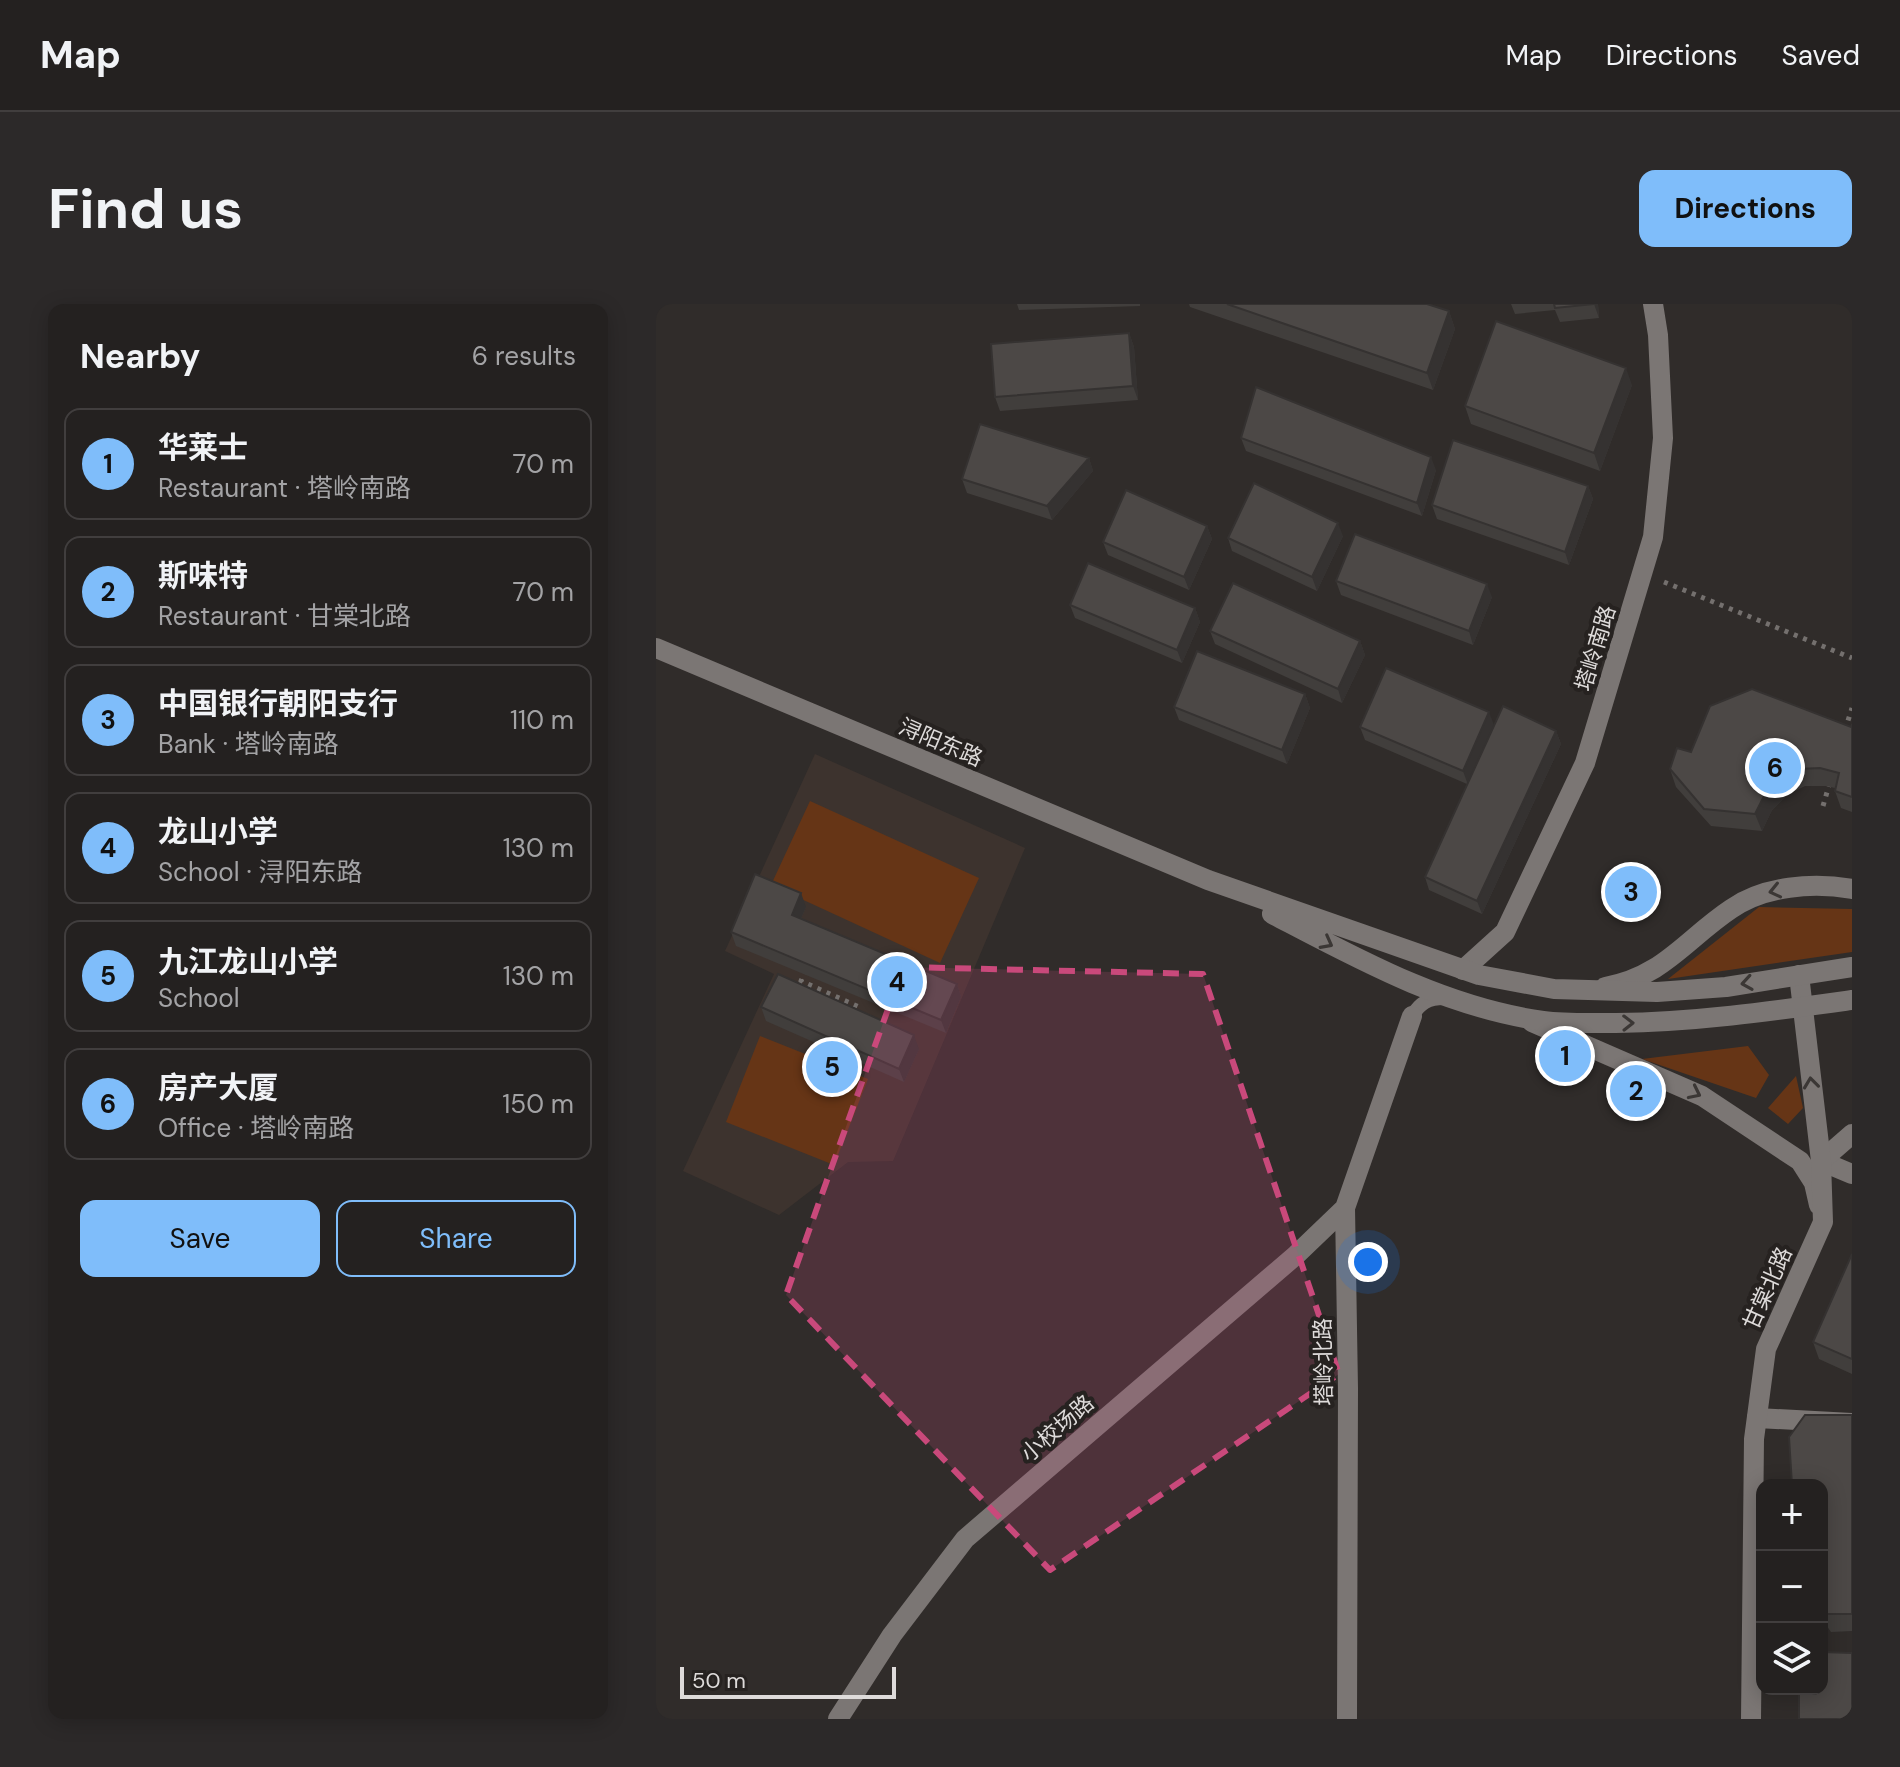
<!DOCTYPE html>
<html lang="en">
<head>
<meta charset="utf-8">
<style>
	:root { --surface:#242120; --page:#2c2929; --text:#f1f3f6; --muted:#a3a3a5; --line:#413e3e; --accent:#7fbdfa }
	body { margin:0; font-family:"DM Sans","Noto Sans SC",sans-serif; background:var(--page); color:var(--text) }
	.controls { position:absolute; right:24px; bottom:24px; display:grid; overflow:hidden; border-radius:16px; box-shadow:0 4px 20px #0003 }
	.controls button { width:72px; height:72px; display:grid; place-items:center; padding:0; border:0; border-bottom:2px solid var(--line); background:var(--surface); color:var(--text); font:40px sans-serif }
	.scale { position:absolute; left:24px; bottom:20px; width:216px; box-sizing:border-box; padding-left:8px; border:4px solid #dedbda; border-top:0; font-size:22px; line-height:28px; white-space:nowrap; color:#dedbda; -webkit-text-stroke:6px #262220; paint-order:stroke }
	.you { position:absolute; left:712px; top:958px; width:28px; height:28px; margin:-20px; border:6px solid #fff; border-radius:50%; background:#1a73e8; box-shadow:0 0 0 12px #1a73e833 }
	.badge { display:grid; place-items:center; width:52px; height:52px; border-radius:50%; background:var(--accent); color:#111; font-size:26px; font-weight:700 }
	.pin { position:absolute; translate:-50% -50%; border:4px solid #fff; box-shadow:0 2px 8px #0006 }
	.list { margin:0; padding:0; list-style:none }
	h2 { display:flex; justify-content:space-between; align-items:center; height:104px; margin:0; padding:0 32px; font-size:34px }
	h2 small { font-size:26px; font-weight:400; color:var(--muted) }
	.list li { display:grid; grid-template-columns:52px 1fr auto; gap:24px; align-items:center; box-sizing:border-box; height:112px; margin:0 16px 16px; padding:0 16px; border:2px solid var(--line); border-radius:16px }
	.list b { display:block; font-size:30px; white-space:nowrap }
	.list p { margin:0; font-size:26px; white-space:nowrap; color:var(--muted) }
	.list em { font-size:26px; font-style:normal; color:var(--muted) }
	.actions { display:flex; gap:16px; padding:24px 32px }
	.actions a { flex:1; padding:18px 0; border:2px solid var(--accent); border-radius:16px; text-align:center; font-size:28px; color:var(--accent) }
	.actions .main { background:var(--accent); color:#111 }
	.icon { flex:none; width:44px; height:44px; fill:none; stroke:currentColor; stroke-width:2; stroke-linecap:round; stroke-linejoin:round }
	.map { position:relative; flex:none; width:1196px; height:1415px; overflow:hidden; border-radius:16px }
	header { display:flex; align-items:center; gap:48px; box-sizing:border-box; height:112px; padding:0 40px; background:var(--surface); border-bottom:2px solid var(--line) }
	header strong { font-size:38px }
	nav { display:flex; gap:44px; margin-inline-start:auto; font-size:28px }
	.intro { display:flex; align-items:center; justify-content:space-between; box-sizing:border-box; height:192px; padding:0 48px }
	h1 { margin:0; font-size:56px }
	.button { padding:20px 36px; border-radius:16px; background:var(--accent); color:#111; font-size:28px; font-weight:700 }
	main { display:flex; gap:48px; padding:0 48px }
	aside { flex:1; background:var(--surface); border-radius:16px; box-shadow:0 4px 20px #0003 }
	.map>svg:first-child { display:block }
	.built { fill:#3d332e }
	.green { fill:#663516 }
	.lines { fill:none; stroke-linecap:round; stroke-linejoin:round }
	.path { stroke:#74706e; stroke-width:5; stroke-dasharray:4 6; stroke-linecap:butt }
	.service { stroke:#7b7674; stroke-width:14 }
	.pedestrian { stroke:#7b7674; stroke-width:20 }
	.minor { stroke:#7b7674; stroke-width:20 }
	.tertiary { stroke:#7b7674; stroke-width:20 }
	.secondary { stroke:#7b7674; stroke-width:20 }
	.wall { fill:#413e3c }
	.shaded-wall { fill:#353231 }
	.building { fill:#4c4846; stroke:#353231; stroke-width:2 }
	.oneway { stroke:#3b3735 }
	.marked { fill:#c9497b; fill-opacity:0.2; stroke:#c9497b; stroke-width:6; stroke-dasharray:16 10; stroke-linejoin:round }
	.labels { text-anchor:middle; stroke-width:8; stroke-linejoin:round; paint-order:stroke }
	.street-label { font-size:22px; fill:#dedbda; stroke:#262220 }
</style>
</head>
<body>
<header>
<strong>Map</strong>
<nav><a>Map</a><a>Directions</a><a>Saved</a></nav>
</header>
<div class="intro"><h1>Find us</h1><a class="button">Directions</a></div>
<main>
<aside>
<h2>Nearby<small>6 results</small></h2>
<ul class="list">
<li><span class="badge">1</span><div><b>华莱士</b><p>Restaurant · 塔岭南路</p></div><em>70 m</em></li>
<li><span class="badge">2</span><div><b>斯味特</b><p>Restaurant · 甘棠北路</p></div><em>70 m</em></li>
<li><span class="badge">3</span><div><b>中国银行朝阳支行</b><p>Bank · 塔岭南路</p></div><em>110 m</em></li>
<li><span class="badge">4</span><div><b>龙山小学</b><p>School · 浔阳东路</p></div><em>130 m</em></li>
<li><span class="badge">5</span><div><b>九江龙山小学</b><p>School</p></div><em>130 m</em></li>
<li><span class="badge">6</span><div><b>房产大厦</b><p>Office · 塔岭南路</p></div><em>150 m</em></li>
</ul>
<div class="actions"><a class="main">Save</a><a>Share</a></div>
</aside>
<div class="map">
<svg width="1196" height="1415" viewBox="0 0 1196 1415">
	<rect width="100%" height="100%" fill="#302c2a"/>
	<path class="built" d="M159,450l210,94 -132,313 -45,1 -69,53 -96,-44 91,-197 -49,-23z"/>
	<path class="green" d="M154,497l169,77 -39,85 -169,-78z
		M1103,603l93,2v43l-184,27z
		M104,732l108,43 -34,86 -108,-43z
		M1092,742l21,29 -13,23 -114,-39z
		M1140,772l7,32 -15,16 -20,-16z"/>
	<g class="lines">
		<path class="path" d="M1008,278l188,76
			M1189,426l7,-22
			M1167,502l7,-24
			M150,666l-5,11 58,26 -5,9
			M174,755l7,-13"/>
		<path class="service" d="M756,712c8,-13 16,-18 32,-18"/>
		<path class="pedestrian" d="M1165,857l31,13"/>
		<path class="minor" d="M807,666l42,-38 80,-169 68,-226 10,-99 -5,-103 -5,-31
			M949,683c58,-10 81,-48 126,-78 33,-23 82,-27 121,-20
			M876,718l170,74 98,65 14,22 5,22
			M1165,857l31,-27
			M1101,1114l95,5
			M182,1415l54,-84 73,-96 331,-284 49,-47
			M691,1415l1,-331 -3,-180 67,-192"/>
		<path class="tertiary" d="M1095,1415l3,-280 12,-90 57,-127 -2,-61 -22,-186"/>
		<path class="secondary" d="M0,344l552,232 271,95 75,14 103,3 69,-5 126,-20
			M616,610c86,45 172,93 271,107 23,3 49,2 73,2 80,-1 157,-12 236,-23"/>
	</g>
	<path class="wall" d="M361,0h123v2l-121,4z
		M533,0h238l22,7 6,18 -22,61 -243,-83z
		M855,0h87l1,14 -39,4 -5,-12 -40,4z
		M473,29l5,14 4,53 -138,11 -5,-14z
		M976,81l-32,86 -129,-47 -6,-18z
		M585,134l195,32 -14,46 -176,-65z
		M433,154l4,13 -41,49 -85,-27 -5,-14z
		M932,182l5,13 -24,66 -132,-46 -5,-14z
		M551,222l5,13 -23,51 -81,-35 -5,-13z
		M687,232l-26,55 -85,-40 -4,-13z
		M680,277l156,16 -19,48 -132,-50z
		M414,301l125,3 5,14 -18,41 -107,-45z
		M554,327l150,10 5,14 -23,48 -127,-59z
		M649,390l5,14 -23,56 -108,-44 -5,-13z
		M1196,420v88l-11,-4 -6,-17v-3l-9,-2h-21l-18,9 -15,15 -10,21 -51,-5 -35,-39 -6,-18 21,-17 160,-25z
		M838,421l62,6 5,13 -79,170 -53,-24 -4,-13 42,-93 -102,-44 -5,-13z
		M150,603l-5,12 156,65 4,13 -15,36 -210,-87 -5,-14z
		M105,703l158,42 -15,33 -138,-61z
		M1196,950v120l-33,-15 -6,-17z
		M1196,1111v216l-21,1 -9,-13v-134z"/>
	<path class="shaded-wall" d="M938,0h4l1,14z
		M793,7l6,18 -22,61 -6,-17z
		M473,29l5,14 4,53 -5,-14z
		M970,64l6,17 -32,86 -6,-18z
		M775,153l5,13 -14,46 -5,-13z
		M433,154l4,13 -41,49 -5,-14z
		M932,182l5,13 -24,66 -4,-13z
		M682,219l5,13 -26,55 -5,-14z
		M551,222l5,13 -23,51 -5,-13z
		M831,280l5,13 -19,48 -4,-14z
		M539,304l5,14 -18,41 -5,-13z
		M704,337l5,14 -23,48 -4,-14z
		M649,390l5,14 -23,56 -5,-14z
		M833,408l5,13 -26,60 -5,-14z
		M900,427l5,13 -79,170 -5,-13z
		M1124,474l7,17 -15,15 -10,21 -7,-17 11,-22z
		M145,589l5,14 -9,21 -5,-13z
		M301,680l4,13 -15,36 -5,-13z
		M258,731l5,14 -15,33 -5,-13z"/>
	<path class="building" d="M571,0h200l22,7 -22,62z
		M898,0h40l-39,4z
		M840,17l130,47 -32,85 -129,-47z
		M473,29l4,53 -138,11 -4,-53z
		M600,83l175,70 -14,46 -176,-65z
		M324,120l109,34 -42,48 -85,-27z
		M797,136l135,46 -23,66 -133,-47z
		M598,179l84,40 -26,54 -84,-39z
		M470,186l81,36 -23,51 -81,-35z
		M699,230l132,50 -18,47 -133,-50z
		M432,259l107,45 -18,42 -107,-45z
		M577,279l127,58 -22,48 -128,-58z
		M541,347l108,43 -23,56 -108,-43z
		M730,364l103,44 -26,59 -103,-44z
		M1096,385l99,38 1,-3v73l-17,-6 4,-18 -19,-5 -21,1 -19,9 -14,14 -11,22 -51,-5 -34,-40 7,-21 14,4 19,-46z
		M847,402l53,25 -79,170 -52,-24z
		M99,570l46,19 -9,22 165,69 -16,36 -210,-88z
		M122,670l136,61 -15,34 -138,-62z
		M1196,950v105l-39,-17z
		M1149,1111h47v199h-27l-3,-4v-125h-30l-3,-48z
		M1166,1348l30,1v66h-53v-30h23z"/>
	<defs><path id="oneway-chevron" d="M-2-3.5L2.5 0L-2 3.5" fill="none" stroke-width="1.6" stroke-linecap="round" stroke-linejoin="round" transform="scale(2)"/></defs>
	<g class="oneway">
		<use href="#oneway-chevron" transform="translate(1119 587) rotate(167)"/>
		<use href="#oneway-chevron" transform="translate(671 639) rotate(28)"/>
		<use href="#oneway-chevron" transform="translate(1091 679) rotate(171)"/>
		<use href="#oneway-chevron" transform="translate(972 719) rotate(-1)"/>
		<use href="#oneway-chevron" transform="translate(1155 779) rotate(-97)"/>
		<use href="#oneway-chevron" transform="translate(1039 789) rotate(26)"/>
	</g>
	<path class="marked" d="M247,663l300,7 136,400 -289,196 -264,-275z"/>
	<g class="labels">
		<g class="street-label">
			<text transform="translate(939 344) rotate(-73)" y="8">塔岭南路</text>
			<text transform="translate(285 438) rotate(23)" y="8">浔阳东路</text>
			<text transform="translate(1111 984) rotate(-66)" y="8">甘棠北路</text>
			<text transform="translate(667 1058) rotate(-91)" y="8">塔岭北路</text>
			<text transform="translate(401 1124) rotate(-41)" y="8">小校场路</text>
		</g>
	</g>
</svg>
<div class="controls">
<button>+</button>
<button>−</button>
<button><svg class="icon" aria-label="layers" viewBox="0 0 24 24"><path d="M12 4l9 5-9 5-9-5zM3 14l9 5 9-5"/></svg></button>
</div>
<div class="scale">50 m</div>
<div class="you"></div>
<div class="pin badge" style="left:909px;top:752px">1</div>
<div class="pin badge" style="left:980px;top:787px">2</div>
<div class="pin badge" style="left:975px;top:588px">3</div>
<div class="pin badge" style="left:241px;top:678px">4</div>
<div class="pin badge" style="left:176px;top:763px">5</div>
<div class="pin badge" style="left:1119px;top:464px">6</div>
</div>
</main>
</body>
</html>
